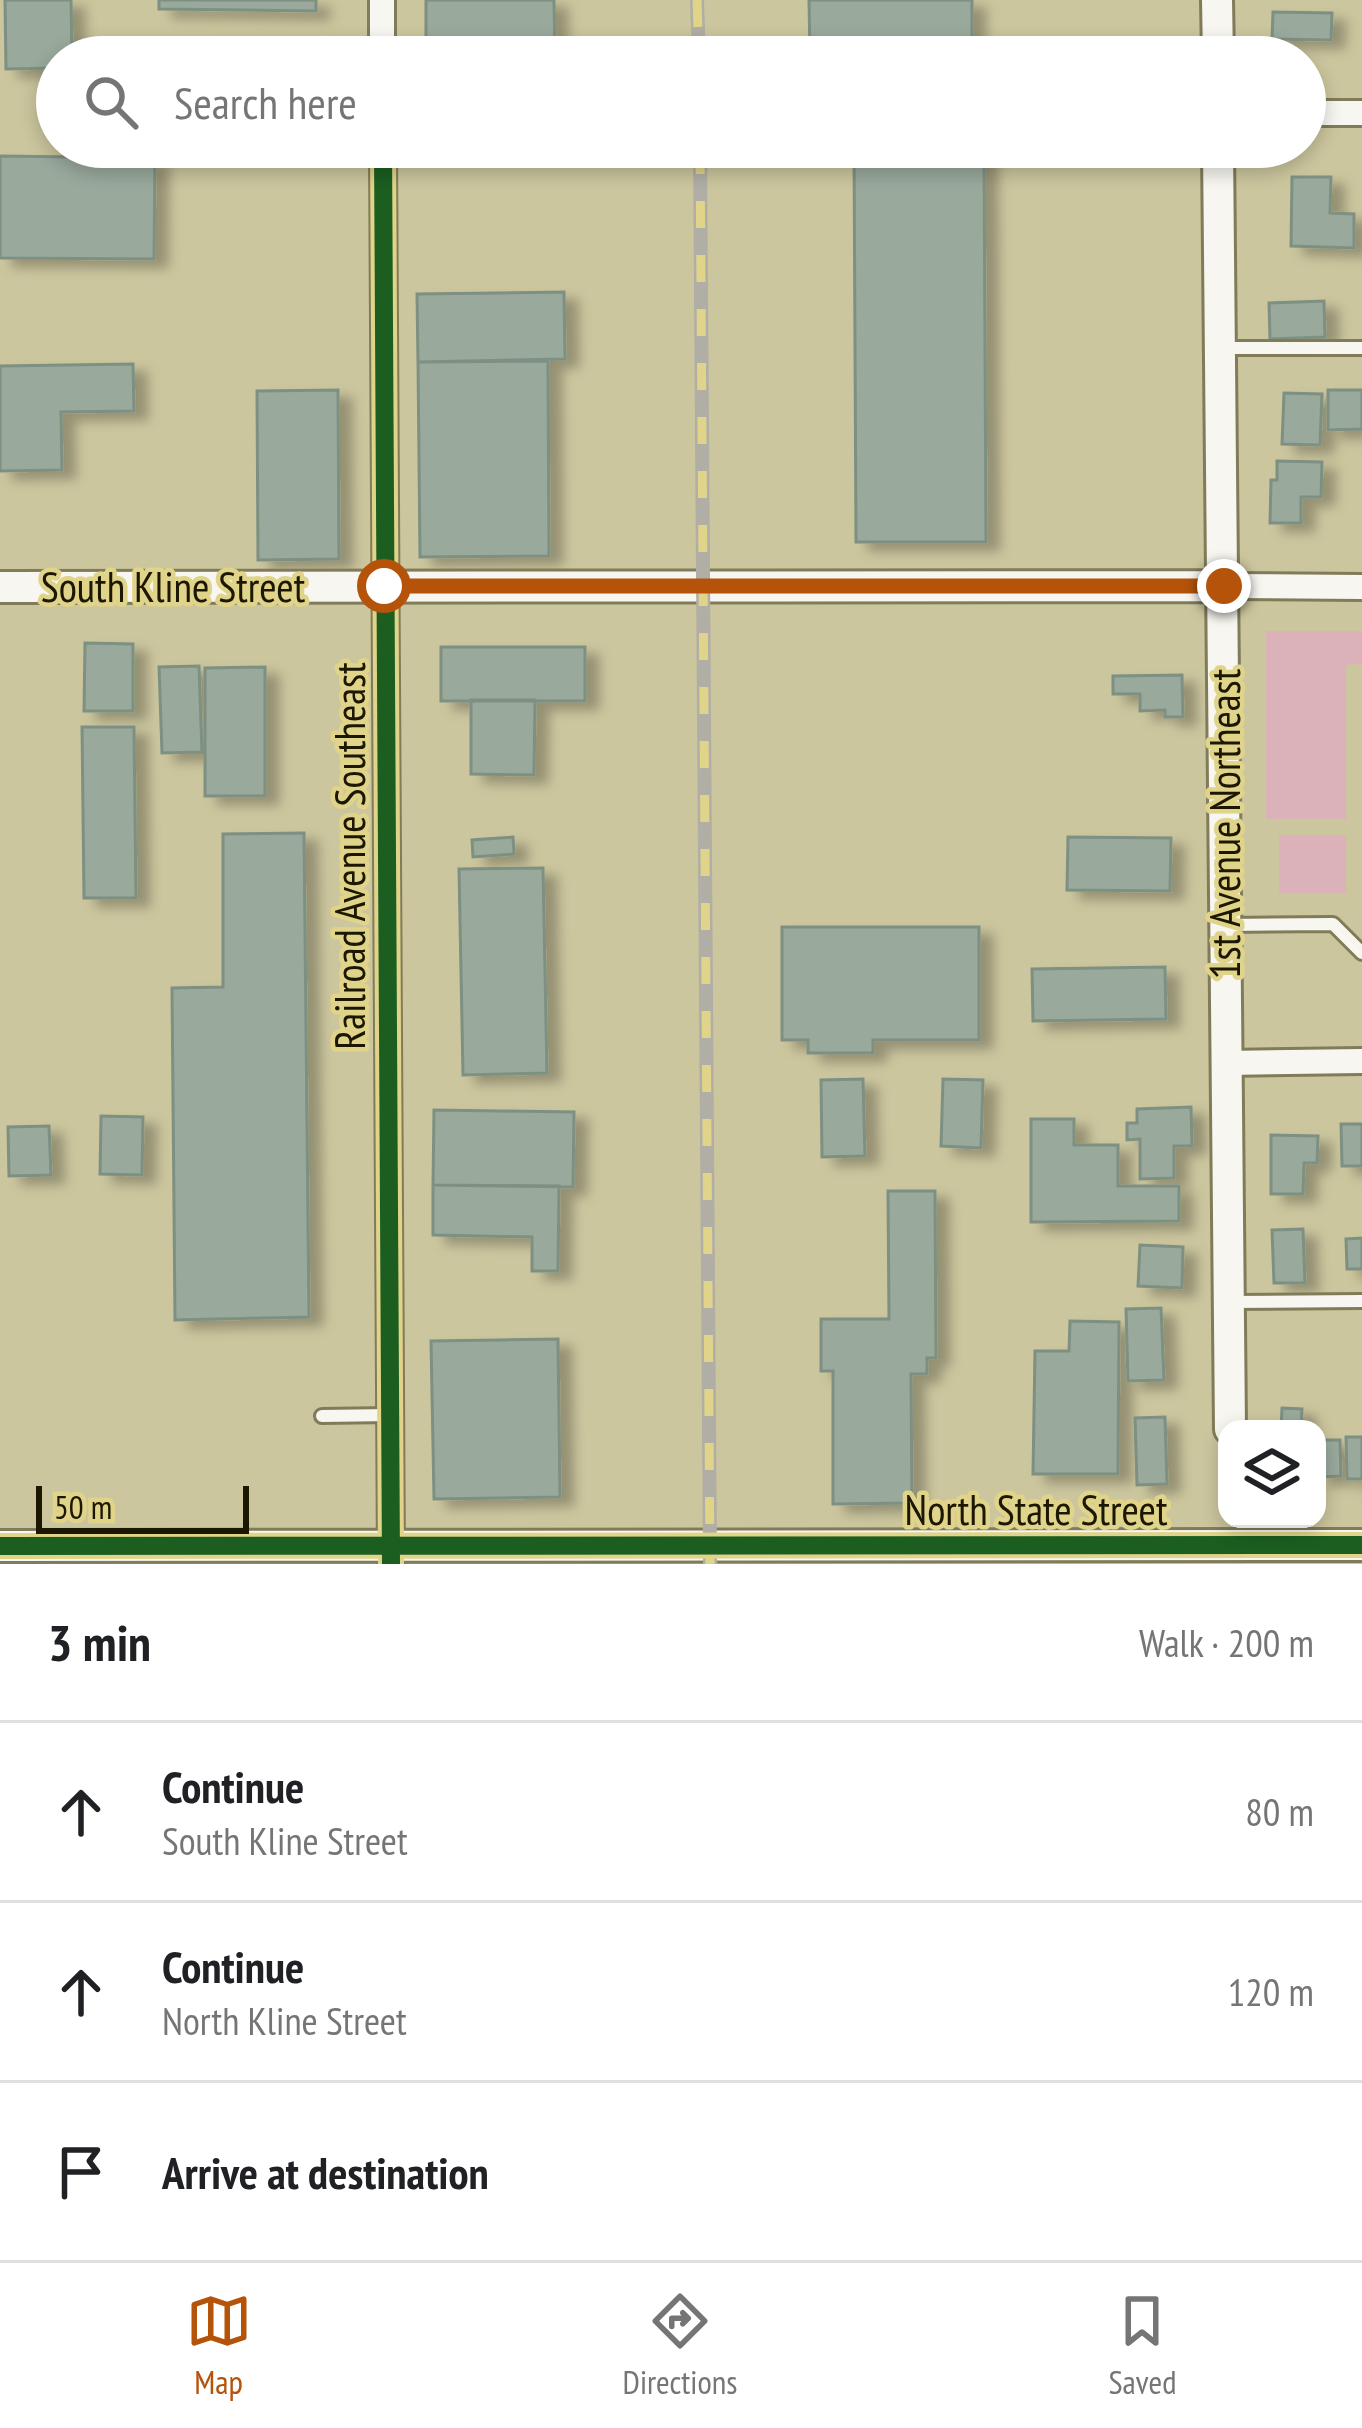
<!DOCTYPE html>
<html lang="en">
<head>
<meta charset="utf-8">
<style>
	:root { --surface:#fff; --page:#f2f2f2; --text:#202124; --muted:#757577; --line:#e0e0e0; --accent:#b45309 }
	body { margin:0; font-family:"PT Sans Narrow",sans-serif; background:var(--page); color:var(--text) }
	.controls { position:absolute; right:36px; bottom:36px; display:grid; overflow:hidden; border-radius:24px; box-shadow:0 6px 18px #0003 }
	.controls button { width:108px; height:108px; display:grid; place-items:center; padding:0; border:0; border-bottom:3px solid var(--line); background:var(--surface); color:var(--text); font:60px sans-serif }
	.scale { position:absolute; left:36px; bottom:30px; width:213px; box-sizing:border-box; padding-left:12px; border:6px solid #1c1700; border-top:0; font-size:33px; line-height:42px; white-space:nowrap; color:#1c1700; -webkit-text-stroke:9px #e0d38a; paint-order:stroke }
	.stop { position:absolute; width:36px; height:36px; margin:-27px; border:9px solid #b45309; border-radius:50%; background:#fff }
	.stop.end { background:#b45309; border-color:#fff; box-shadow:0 3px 12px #0008 }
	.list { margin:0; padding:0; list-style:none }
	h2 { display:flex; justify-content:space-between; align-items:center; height:156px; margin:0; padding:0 48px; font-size:51px }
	h2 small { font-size:39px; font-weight:400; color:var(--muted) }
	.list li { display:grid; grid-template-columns:78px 1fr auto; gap:36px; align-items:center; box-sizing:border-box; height:180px; padding:0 48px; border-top:3px solid var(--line) }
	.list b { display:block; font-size:45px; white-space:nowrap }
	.list p { margin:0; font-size:39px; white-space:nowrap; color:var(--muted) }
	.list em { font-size:39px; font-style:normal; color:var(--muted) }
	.icon { flex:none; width:66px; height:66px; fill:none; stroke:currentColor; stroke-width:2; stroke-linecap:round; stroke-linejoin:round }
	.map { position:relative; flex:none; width:1362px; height:1564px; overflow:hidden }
	.search { position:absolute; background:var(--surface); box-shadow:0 6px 18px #0003; left:36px; right:36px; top:36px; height:132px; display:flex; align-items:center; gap:30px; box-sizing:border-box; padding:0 42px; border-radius:66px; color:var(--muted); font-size:45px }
	.sheet { height:696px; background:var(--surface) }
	nav { display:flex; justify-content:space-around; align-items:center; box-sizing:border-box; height:168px; border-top:3px solid var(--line); background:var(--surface); font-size:33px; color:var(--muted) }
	nav a { display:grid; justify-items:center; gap:6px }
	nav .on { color:var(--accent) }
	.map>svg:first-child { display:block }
	.green { fill:#dbb2ba }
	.building { fill:#99a99c; stroke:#7e9082; stroke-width:3; filter:url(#shadow) }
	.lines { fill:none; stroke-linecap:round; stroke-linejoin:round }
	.service-casing { stroke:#807b59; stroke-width:18 }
	.minor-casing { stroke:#807b59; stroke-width:30 }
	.tertiary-casing { stroke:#807b59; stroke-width:36 }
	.service { stroke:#f7f6f0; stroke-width:12 }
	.minor { stroke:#f7f6f0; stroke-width:24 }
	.tertiary { stroke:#f7f6f0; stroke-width:30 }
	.rail-casing { stroke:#b0aea5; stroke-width:14 }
	.rail { stroke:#e0d38a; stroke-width:9; stroke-dasharray:27; stroke-linecap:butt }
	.cycleway-casing { stroke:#e0d38a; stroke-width:26 }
	.cycleway { stroke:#1b5e20; stroke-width:18 }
	.route { stroke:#b45309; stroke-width:15 }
	.labels { text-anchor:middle; stroke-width:9; stroke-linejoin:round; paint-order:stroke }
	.street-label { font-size:42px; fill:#1c1700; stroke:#e0d38a }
</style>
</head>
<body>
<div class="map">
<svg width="1362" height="1564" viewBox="0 0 1362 1564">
	<defs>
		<filter id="shadow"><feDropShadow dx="13" dy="8" stdDeviation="6" flood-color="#0004"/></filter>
	</defs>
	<rect width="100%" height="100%" fill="#ccc69e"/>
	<path class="green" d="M1266,631h96v33l-16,1v154h-80z
		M1279,835h67v58h-67z"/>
	<path class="building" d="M5,0h66l1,57h-15v11l-51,1z
		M159,0h157v11l-157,-2z
		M426,0h128l1,57h-129z
		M809,0h163v57h-162z
		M1273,12l59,1 -1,27 -59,-1z
		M212,39l88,2v16h-89z
		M854,147h130l2,395h-130z
		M0,156l155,2 -1,101 -154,-1z
		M1292,177h39l-1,36 24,1v34l-63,-2z
		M564,292l1,67 -147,3 -1,-68z
		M1324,301l1,36 -55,2 -1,-36z
		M548,361l1,195 -129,1 -2,-195z
		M133,364l1,47 -73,1 1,58 -62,1v-105z
		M338,390l1,169 -81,1 -1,-169z
		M1328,390h34v39l-34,1z
		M1284,393l38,1 -2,51 -38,-1z
		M1277,461l45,1 -1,35h-20v26h-31l1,-43h6z
		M85,643l48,1v67h-49z
		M441,647h144v54h-144z
		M199,666l3,86 -40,1 -3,-86z
		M265,667v129h-60v-128z
		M1182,675l1,42h-18v-7l-25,1v-17h-27v-18z
		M471,700h64l-1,75 -63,-1z
		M82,727h52l2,171h-52z
		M304,833l5,484 -134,3 -3,-332 51,-1v-153z
		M513,837l1,17 -41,3 -1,-17z
		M1068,837l103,1 -1,53 -103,-1z
		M543,868l4,205 -84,2 -4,-206z
		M782,927h197v113h-106v13h-65v-13h-26z
		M1165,967l1,52 -133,2 -1,-52z
		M863,1079l2,77 -43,1 -1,-77z
		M943,1079l40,1 -2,68 -40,-2z
		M1191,1107l1,39h-18v32l-34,1v-40l-13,1v-17h10v-14z
		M434,1110l140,2 -1,75 -140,-2z
		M101,1116l42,1 -1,58 -42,-1z
		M1031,1119h43v26h44v41h61v35l-148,1z
		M1341,1124h21v42h-20z
		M49,1126l2,49 -42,1 -1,-49z
		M1271,1135l47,1 -1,27h-13l-1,31h-32z
		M433,1185l126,1 -1,85h-26v-34l-99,-2z
		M888,1191h47l1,167h-9v16h-16l1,129 -79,1v-133h-12v-52h68z
		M1303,1229l2,54h-31l-2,-53z
		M1362,1238v31h-15l-1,-30z
		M1140,1245l43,2 -1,41 -44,-2z
		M1161,1308l3,72 -36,1 -2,-72z
		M1070,1321l49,1 -1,152h-85l2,-123h34z
		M558,1339l2,158 -126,2 -3,-158z
		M1282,1408l20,1 -1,20h-20z
		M1165,1417l2,67 -30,1 -2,-67z
		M1346,1437h16v42h-15z
		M1317,1440h23l1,36 -24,1z"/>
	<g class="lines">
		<defs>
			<path id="service" d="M1221,348h141
				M1226,925l107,-1 29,29
				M1231,1302l131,-1
				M322,1416l68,-1"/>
			<path id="minor" d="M382,0v57
				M1305,113h57
				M383,147l8,1417
				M1224,586l138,1
				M1225,1063l137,-2"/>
			<path id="tertiary" d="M1217,0l1,57
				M1218,147l12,1282
				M0,587l1224,-1
				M0,1546l1362,-1"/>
		</defs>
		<use href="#service" class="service-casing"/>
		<use href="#minor" class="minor-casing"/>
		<use href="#tertiary" class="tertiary-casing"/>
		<use href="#service" class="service"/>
		<use href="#minor" class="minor"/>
		<use href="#tertiary" class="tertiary"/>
		<defs>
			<path id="rail" d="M697,0l2,57
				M700,147l10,1417"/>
		</defs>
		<use href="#rail" class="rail-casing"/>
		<use href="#rail" class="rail"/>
		<defs>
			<path id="cycleway" d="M383,147l8,1417
				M0,1546l1362,-1"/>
		</defs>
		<use href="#cycleway" class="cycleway-casing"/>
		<use href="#cycleway" class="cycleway"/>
	</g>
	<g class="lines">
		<path class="route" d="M384,586h840"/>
	</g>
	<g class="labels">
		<g class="street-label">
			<text x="173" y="602">South Kline Street</text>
			<text transform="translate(1225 824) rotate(-90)" y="15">1st Avenue Northeast</text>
			<text transform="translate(350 856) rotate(-90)" y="15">Railroad Avenue Southeast</text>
			<text x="1036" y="1525">North State Street</text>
		</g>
	</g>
</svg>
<div class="controls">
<button><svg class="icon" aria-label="layers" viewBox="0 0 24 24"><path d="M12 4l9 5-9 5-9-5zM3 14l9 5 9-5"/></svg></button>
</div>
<div class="scale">50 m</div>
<div class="stop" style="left:384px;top:586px"></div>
<div class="stop end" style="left:1224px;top:586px"></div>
<div class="search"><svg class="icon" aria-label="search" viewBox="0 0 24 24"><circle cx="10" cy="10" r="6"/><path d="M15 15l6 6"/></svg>Search here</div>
</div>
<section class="sheet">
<h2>3 min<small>Walk · 200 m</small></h2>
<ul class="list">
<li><svg class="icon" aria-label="ahead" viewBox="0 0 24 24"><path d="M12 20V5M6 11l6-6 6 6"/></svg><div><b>Continue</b><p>South Kline Street</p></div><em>80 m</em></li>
<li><svg class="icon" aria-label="ahead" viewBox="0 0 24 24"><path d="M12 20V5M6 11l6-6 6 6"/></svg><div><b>Continue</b><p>North Kline Street</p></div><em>120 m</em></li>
<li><svg class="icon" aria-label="arrive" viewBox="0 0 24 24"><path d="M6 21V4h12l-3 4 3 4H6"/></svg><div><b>Arrive at destination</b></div></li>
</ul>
</section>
<nav>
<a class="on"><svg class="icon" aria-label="map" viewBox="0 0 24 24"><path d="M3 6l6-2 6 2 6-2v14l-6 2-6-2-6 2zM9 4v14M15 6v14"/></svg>Map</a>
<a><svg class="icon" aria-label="directions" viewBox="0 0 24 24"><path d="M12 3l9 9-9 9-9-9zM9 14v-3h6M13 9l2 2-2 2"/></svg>Directions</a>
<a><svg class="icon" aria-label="saved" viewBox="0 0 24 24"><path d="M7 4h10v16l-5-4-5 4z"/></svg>Saved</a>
</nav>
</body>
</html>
